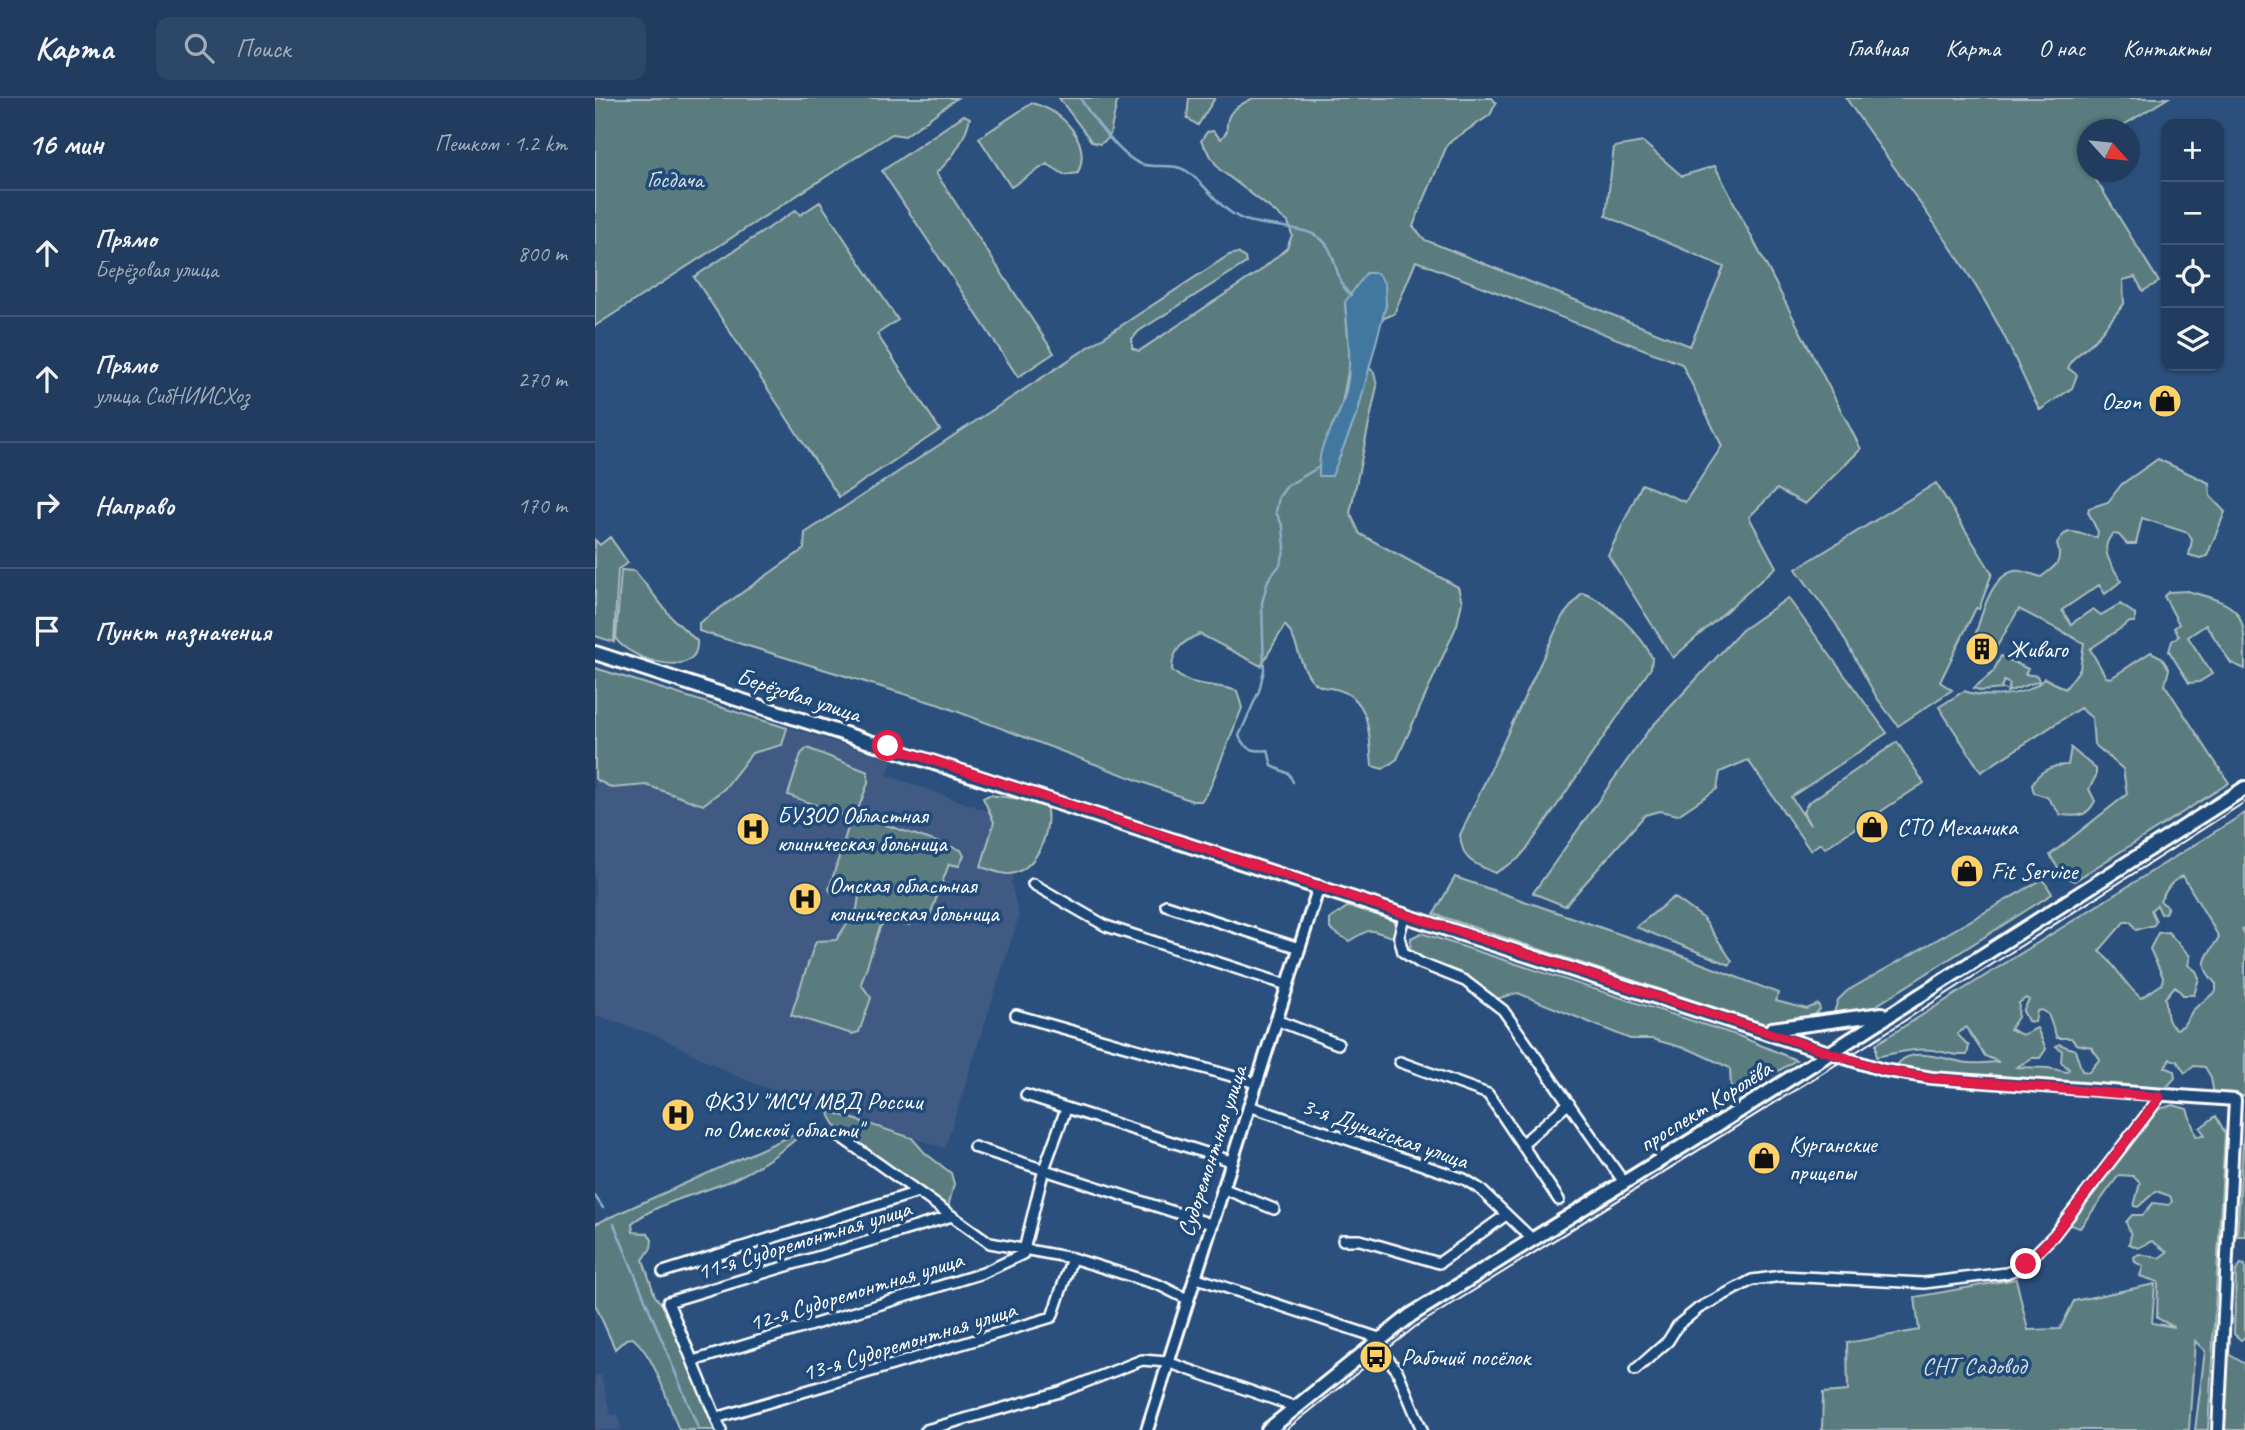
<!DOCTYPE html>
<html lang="ru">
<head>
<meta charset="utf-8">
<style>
	:root { --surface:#213c5e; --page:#2d4767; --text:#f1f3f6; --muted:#a2adbc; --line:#3e5673 }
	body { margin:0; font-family:Caveat,sans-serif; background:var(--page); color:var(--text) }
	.controls { position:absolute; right:21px; top:21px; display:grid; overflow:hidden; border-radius:14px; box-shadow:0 2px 5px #0004 }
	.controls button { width:63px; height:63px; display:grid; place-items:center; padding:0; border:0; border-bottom:2px solid var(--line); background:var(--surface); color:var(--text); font:35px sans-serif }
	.compass { position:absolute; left:1482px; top:21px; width:63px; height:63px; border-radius:50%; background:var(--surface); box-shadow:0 2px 5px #0004; rotate:117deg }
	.stop { position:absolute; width:21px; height:21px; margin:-16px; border:5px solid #e11d48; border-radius:50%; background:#fff }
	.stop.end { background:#e11d48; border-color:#fff; box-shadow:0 2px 7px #0008 }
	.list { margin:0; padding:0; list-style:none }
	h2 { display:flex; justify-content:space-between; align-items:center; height:91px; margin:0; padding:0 28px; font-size:30px }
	h2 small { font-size:23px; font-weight:400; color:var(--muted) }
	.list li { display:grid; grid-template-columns:46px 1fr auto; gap:21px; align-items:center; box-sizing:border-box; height:126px; padding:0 28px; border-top:2px solid var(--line) }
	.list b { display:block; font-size:26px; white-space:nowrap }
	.list p { margin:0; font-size:23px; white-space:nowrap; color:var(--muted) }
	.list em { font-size:23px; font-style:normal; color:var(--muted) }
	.icon { flex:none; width:38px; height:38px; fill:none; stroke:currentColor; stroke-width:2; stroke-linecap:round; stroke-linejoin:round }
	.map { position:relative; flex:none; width:1650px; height:1332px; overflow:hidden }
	header { display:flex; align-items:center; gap:42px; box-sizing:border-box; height:98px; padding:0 35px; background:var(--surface); border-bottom:2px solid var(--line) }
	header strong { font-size:33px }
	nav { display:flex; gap:38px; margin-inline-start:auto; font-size:24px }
	.search { width:490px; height:63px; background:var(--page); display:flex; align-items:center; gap:18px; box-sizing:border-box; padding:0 24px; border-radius:14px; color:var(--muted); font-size:26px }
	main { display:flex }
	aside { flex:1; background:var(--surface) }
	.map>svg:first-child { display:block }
	.built { fill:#405a83 }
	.green { fill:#5a7b7f; stroke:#acbdbf; stroke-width:2; fill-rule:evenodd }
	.water { fill:#4378a0; stroke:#8eaec6; stroke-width:2 }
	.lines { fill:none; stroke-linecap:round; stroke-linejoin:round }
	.stream { stroke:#8eaec6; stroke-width:2.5 }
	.minor-casing { stroke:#fff; stroke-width:14 }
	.tertiary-casing { stroke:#fff; stroke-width:16 }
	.secondary-casing { stroke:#fff; stroke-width:18 }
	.minor { stroke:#1f4a7a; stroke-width:9 }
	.tertiary { stroke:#1f4a7a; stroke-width:10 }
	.secondary { stroke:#1f4a7a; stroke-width:12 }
	.tram { stroke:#fff; stroke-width:2 }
	.route { stroke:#e11d48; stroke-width:9 }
	.labels { text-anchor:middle; stroke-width:7; stroke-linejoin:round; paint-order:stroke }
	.park-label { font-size:24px; fill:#d6dedf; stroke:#1f4a7a }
	.poi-label { font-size:24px; fill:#fff; stroke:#1f4a7a; text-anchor:start }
	.street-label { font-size:24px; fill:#fff; stroke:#1f4a7a }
</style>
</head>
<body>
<header>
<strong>Карта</strong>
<div class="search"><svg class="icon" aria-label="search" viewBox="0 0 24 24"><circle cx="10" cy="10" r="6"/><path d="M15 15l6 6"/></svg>Поиск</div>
<nav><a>Главная</a><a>Карта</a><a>О нас</a><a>Контакты</a></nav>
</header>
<main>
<aside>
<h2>16 мин<small>Пешком · 1.2 km</small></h2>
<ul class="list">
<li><svg class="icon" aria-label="ahead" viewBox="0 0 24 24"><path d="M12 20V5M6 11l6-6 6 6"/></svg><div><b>Прямо</b><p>Берёзовая улица</p></div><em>800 m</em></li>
<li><svg class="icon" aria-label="ahead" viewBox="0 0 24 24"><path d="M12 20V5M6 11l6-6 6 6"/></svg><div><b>Прямо</b><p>улица СибНИИСХоз</p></div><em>270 m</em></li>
<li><svg class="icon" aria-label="right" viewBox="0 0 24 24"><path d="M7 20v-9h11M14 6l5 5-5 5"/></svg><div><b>Направо</b></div><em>170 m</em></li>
<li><svg class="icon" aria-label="arrive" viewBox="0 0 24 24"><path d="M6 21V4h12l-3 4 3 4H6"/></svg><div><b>Пункт назначения</b></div></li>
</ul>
</aside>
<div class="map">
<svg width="1650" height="1332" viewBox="0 0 1650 1332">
	<rect width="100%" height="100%" fill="#2c507d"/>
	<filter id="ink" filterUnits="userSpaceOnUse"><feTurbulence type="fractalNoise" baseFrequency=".0143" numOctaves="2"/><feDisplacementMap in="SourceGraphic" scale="14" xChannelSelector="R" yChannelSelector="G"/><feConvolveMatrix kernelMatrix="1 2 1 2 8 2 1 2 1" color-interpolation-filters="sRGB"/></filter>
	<g filter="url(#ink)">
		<path class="built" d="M0,568l297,94 -5,15 145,52 -17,38 -4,18 8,33 -74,232 -135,-42 -78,-32 -72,-37 -65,-22z
			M6,1277l10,40 8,-1 2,16h-26v-54z"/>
		<path class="green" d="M0,0h362l-52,38 -13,-2 -297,192z
			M464,0h59l-9,40 -9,6 -8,-2z
			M594,0h26l-17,27 -11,-7z
			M658,0h239l4,5 -6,12 -42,28 -35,83 12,14 265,106 34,-79 -118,-51 8,-69 29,-5 39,34 33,-10 146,283 -56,55 -28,-15 -28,28 27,50 -103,91 -65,-103 34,-71 43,18 37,-56 -40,-82 -266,-103 -22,53 -12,5 4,-14 -41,-1 5,57 -9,48 -9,17 26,-15 10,-44 6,5 3,14 -27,127 10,21 98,53 4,15 -5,23 -60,134 -14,10 -11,-3c-3,-30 0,-69 -37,-77 -10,-2 -17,-1 -24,-10 -13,-16 -13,-40 -26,-54l-24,41 -61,-32c-17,7 -28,16 -28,36 18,19 42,12 65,21l5,17 -33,82 -8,11h-9l-252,-96 -241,-74v-8l105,-74 1,-16 424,-278 9,-2 7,5 1,5 -107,68 -7,8v9l7,3 121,-80 27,-23 5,-13 -4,-13 -69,-53 -18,-28 6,-9 6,-1 8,8 6,-8c-2,-20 10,-24 26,-33z
			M1251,0h322l-51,31 -30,1v18l-8,5 8,19h4l68,110 -16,9 -8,-14 -12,3 1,24 -30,37 -21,18 -5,9 9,7 -5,13 -32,22c-17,-30 -28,-62 -45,-91 -43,-78 -100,-147 -149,-221z
			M437,5c30,8 60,37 46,70l-13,2 -18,-11 -36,23 -32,-49z
			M369,17l6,3c-6,23 -16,40 -34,55l118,180 -36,24 -136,-206z
			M225,104l78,118 -21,14 63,96 -101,67 -145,-220 102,-67 4,5z
			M1563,361l51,24 1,13 15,16 -18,44 -7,2 -11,-3 3,-15 -4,-7 -46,-15 -6,26h-9l-8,-9 -6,-1c-16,15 0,32 8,47l-16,13 -6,-9 -37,25 9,14 22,-15 8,6 19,-11 15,10v8h-5l-40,27 16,28 5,1 40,-26 10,5 8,12 -4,16 64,98 -155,98 -12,-6 -12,-20 77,-61 -4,-25 -29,-25 -2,-26 -12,-10 -99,64 -42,-65 25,-16c23,8 64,6 81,-13l20,11 15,-20 4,-26 -65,-34 -23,39 -21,-12c6,-19 15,-59 39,-65 8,-2 19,4 27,6 15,-11 22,-15 16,-33 11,-22 22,-7 40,-7l1,-5 -10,-20 1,-4 19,-6 14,-18z
			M1341,385l56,90 -13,36 -3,-1 -36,74 12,8 -54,36 -21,-28 -41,-74 -40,-55z
			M15,439l18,26 -10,6 -4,73 -19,-6v-96l5,5z
			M26,472l14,1 37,47 25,23c3,41 -68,18 -81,-2z
			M1592,493c57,15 58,20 58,78l-14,-6 -25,-38 -18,12 24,37 -13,8 -10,1 -20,-32 3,-10 7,-5 -5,-8 5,-4 -15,-28 5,-4z
			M987,495c23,6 61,43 70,65l-1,10 -122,178 -11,13 -23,14c-23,-11 -32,-11 -35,-38l102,-218z
			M1193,500l99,135 -96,64 19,28 -7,-13 5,-9 89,-61 27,41 -99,65 -4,-5 -11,7 -62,-90 -28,12 -3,17 -39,26 -19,-4 -14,4 -80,91 -32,-13 115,-162 94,-101z
			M1406,558l27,13 -3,5 12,2 2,5 -32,11 3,-8 -6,-3 -3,6 3,2 -23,2 -7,-3 19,-16z
			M0,570l192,60 -5,17 -30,8 -28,36 -21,16 -57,-20 -34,3 -17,-9z
			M212,650l61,24v11l-11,29 2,4 102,34 3,6 -5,10 -10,-2 -20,54 -14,-3 -6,10 -24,-4 -5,6 -19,57 10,14 -12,34 -7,2 -61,-19 23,-69 3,-5 19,-1 21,-31 2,-13 -11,-7 -9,5 -7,-1 -3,-4 22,-71 -63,-23 13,-41z
			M1476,650l25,21v7l-7,13 6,12c-8,16 -17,16 -34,14l-14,-18 -13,-4 -2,-8c7,-15 21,-20 36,-20z
			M394,697l56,7c9,23 -7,71 -37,72 -8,0 -19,-5 -27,-7l13,-45 -11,-24z
			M1650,715v114l-3,2 3,6v161l-31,-1 -3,-18 -6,-10 -11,-1 -9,7 -8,-12 -7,-2 -5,8 9,4 1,7 -13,14 -267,-24c15,-26 53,-6 75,-5 9,1 19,-1 29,-1l-14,-6 -19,-29 -9,7 12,12 -2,9c-13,1 -22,-3 -34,-5 -20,-2 -38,3 -57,7v-13zM1588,778l36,61c-13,22 -23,26 -3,47v7l-23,19 -10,16 -6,3c-13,-6 -9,-19 -12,-31l10,-12 8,9h11l5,-17 -3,-7 -8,-6 2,-9 -22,-24 -10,1 -8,16 13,28 -1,7 -21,14c-17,-13 -25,-34 -42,-47l25,-29h7l5,8 18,-5 2,-4 -5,-11 6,-5 4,9 4,-1 3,-6 -8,-6c8,-13 8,-17 23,-25zM1431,900l3,2 -6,11 5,10 7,1 2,-11 5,-1 6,4 9,24h14l5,6 15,3 9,12 -11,13 -7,-1 -7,-21 -16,-6 -3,2 6,5 -1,11 8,7 -2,3 -19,-4 -31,-1 15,-9h8l6,-9 -9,-21 -15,7 -12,-6 8,-12 1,-14z
			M860,779l222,77 101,39 -2,8 31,8 11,-5 2,5 -13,14 -37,3 -336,-112z
			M1448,781l9,15 -183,116 -36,6 5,-16 9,-9z
			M1079,799l29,21 29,43 -2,4 -94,-38z
			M752,809c16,2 46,5 52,22l-6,8c-25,-6 -17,-12 -44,4l-19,-12v-10z
			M826,835l318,103 57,24 -60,37 -5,-8 -1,-21 -39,-18 -39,-11h-22l-112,-46 -22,6 -27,-20 -36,-12 -23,-17 1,-12z
			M1578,1007l14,4 9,27 9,-1 -5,-7 16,-12 9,17 -17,297h-13l10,-79 -10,-10 -6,89h-367l1,-37 25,-2 -1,-48 72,-13 -4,-33 101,-18 12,51 32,-1 14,-28 81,-17 -3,39 22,4 -17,-9 1,-36 -18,-6 3,-10 -8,-4 -1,-5 5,-3 20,4 8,-6 -15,-11 -14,7 -9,-4 2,-9 -5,-13 6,-7h11l10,-12 16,2 3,-4 -2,-5 -14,-5 -18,16 -4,-1 6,-23 -7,-7 -14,-1 -39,53 -10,-3 89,-116z
			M234,1013l83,27 13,15 26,20 3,11 -6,23c-24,-16 -119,-70 -119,-96z
			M1650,1015v123h-8z
			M200,1036l1,5c-19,16 -42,31 -64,41 -34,15 -70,20 -100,43l1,9 15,1 4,7 -1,8 -8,12 12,36 15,18 45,116h-36c-12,-28 -22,-71 -46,-92l-7,1 -11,10 -20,-45v-80z
			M1646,1166l4,1v72l-4,3 -7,-6 2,-63z
			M1635,1257l15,9v66h-24l5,-74z"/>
		<path class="water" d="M771,175h11l8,11 1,21 -28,106 -26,65h-13c-1,-35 10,-37 21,-66 15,-36 8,-72 5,-108z"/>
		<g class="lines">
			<path class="stream" d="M485,0c11,18 41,59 61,66 15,5 33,-2 47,8 20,14 32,39 57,48 21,7 47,5 68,14 27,12 18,45 38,61
				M698,684l-4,-8 -17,-8 -4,-16c-13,2 -24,-1 -29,-14l20,-45 5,-21 -2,-67 6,-23 12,-15 5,-17 -2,-21 -7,-15 3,-15 8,-11 32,-19
				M0,1098l8,12
				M19,1126l85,206"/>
			<defs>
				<path id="minor" d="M438,786l73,42 181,59
					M571,807l133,43
					M810,815l-6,23 4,16 17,11 45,18 38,29 120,171
					M421,917l240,68
					M681,922l62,24
					M805,964l88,32 71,106
					M431,997l205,66
					M654,1008l215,73 16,10 51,49
					M243,1037l152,108 82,15 87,27 28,14
					M927,1046l47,-41
					M379,1049l237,77
					M627,1090l52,21
					M748,1142h17l79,23 67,-48
					M68,1174l255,-80
					M599,1179l185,61
					M779,1244l23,28 25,60
					M98,1263l290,-88 40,-19 21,-85 22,-60
					M1040,1272l33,-29 10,-16 21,-17 53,-28 30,-4 142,7 82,-10 16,-6 32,-32 106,-138
					M121,1320l336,-101 20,-59
					M126,1332l-53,-128 284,-86
					M331,1332l134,-38 82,-32 25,2 129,45"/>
				<path id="tertiary" d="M1234,955l54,17 49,8 303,22 -17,330
					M552,1332l172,-544"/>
				<path id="secondary" d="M0,555l1234,400
					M1177,931l110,-15
					M673,1332l143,-115 328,-204 506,-323"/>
			</defs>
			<use href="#minor" class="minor-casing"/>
			<use href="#tertiary" class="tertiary-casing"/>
			<use href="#secondary" class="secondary-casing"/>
			<use href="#minor" class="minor"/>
			<use href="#tertiary" class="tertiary"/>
			<use href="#secondary" class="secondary"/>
			<path class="tram" d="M691,1332l129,-103 430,-268 400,-257"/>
		</g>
	</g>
	<g class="lines" filter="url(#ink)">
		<path class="route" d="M293,648l995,324 48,8 229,19 -106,138 -28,29"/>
	</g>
	<defs>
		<symbol id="shop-disc" viewBox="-11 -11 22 22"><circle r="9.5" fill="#ffd166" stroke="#1f4a7a"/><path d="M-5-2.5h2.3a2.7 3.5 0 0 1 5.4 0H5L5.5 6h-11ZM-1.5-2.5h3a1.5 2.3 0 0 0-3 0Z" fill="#111"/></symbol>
		<symbol id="building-disc" viewBox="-11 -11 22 22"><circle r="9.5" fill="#ffd166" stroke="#1f4a7a"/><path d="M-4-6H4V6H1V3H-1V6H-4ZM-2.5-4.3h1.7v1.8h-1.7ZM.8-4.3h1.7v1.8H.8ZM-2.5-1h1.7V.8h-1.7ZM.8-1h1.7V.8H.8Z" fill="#111"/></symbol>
		<symbol id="hospital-disc" viewBox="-11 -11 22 22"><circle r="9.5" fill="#ffd166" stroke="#1f4a7a"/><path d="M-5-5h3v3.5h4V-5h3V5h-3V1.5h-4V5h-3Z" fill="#111"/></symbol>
		<symbol id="bus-disc" viewBox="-11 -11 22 22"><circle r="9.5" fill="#ffd166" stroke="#1f4a7a"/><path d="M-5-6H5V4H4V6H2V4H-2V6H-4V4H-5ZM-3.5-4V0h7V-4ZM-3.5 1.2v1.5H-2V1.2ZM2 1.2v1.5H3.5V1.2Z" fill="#111"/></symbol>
	</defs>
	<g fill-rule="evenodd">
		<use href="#shop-disc" x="1551" y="284" width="38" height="38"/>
		<use href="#building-disc" x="1368" y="532" width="38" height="38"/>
		<use href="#shop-disc" x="1258" y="710" width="38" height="38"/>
		<use href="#hospital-disc" x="139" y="712" width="38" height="38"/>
		<use href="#shop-disc" x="1353" y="754" width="38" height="38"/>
		<use href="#hospital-disc" x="191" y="782" width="38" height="38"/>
		<use href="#hospital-disc" x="64" y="998" width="38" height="38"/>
		<use href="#shop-disc" x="1150" y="1041" width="38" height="38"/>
		<use href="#bus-disc" x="762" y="1240" width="38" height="38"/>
	</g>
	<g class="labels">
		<g class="park-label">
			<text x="80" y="89">Госдача</text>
			<text x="1379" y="1276">СНТ Садовод</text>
		</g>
		<g class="poi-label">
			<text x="1546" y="311" text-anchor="end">Ozon</text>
			<text x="1412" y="559">Живаго</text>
			<text x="182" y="725">БУЗОО Областная<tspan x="182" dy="28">клиническая больница</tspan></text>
			<text x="1302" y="737">СТО Механика</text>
			<text x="1396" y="781">Fit Service</text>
			<text x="234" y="795">Омская областная<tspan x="234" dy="28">клиническая больница</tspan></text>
			<text x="108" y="1011">ФКЗУ "МСЧ МВД России<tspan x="108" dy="28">по Омской области"</tspan></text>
			<text x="1194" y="1054">Курганские<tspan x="1194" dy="28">прицепы</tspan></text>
			<text x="806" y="1267">Рабочий посёлок</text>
		</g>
		<g class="street-label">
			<text transform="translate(204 597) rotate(18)" y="8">Берёзовая улица</text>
			<text transform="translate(1110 1008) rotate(-32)" y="8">проспект Королёва</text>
			<text transform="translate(790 1035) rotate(19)" y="8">3-я Дунайская улица</text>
			<text transform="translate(617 1053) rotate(-72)" y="8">Судоремонтная улица</text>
			<text transform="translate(209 1142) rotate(-17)" y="8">11-я Судоремонтная улица</text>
			<text transform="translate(261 1193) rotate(-17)" y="8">12-я Судоремонтная улица</text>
			<text transform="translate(314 1243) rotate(-17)" y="8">13-я Судоремонтная улица</text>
		</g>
	</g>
</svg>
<div class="controls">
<button>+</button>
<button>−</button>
<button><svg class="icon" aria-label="locate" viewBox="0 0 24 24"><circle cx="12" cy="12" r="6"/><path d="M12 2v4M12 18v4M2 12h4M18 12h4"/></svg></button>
<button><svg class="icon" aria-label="layers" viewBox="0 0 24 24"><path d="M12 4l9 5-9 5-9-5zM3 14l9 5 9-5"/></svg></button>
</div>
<svg class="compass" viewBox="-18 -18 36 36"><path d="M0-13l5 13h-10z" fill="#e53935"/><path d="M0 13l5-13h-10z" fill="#a2adbc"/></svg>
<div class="stop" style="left:293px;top:648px"></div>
<div class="stop end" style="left:1431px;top:1166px"></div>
</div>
</main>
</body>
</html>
